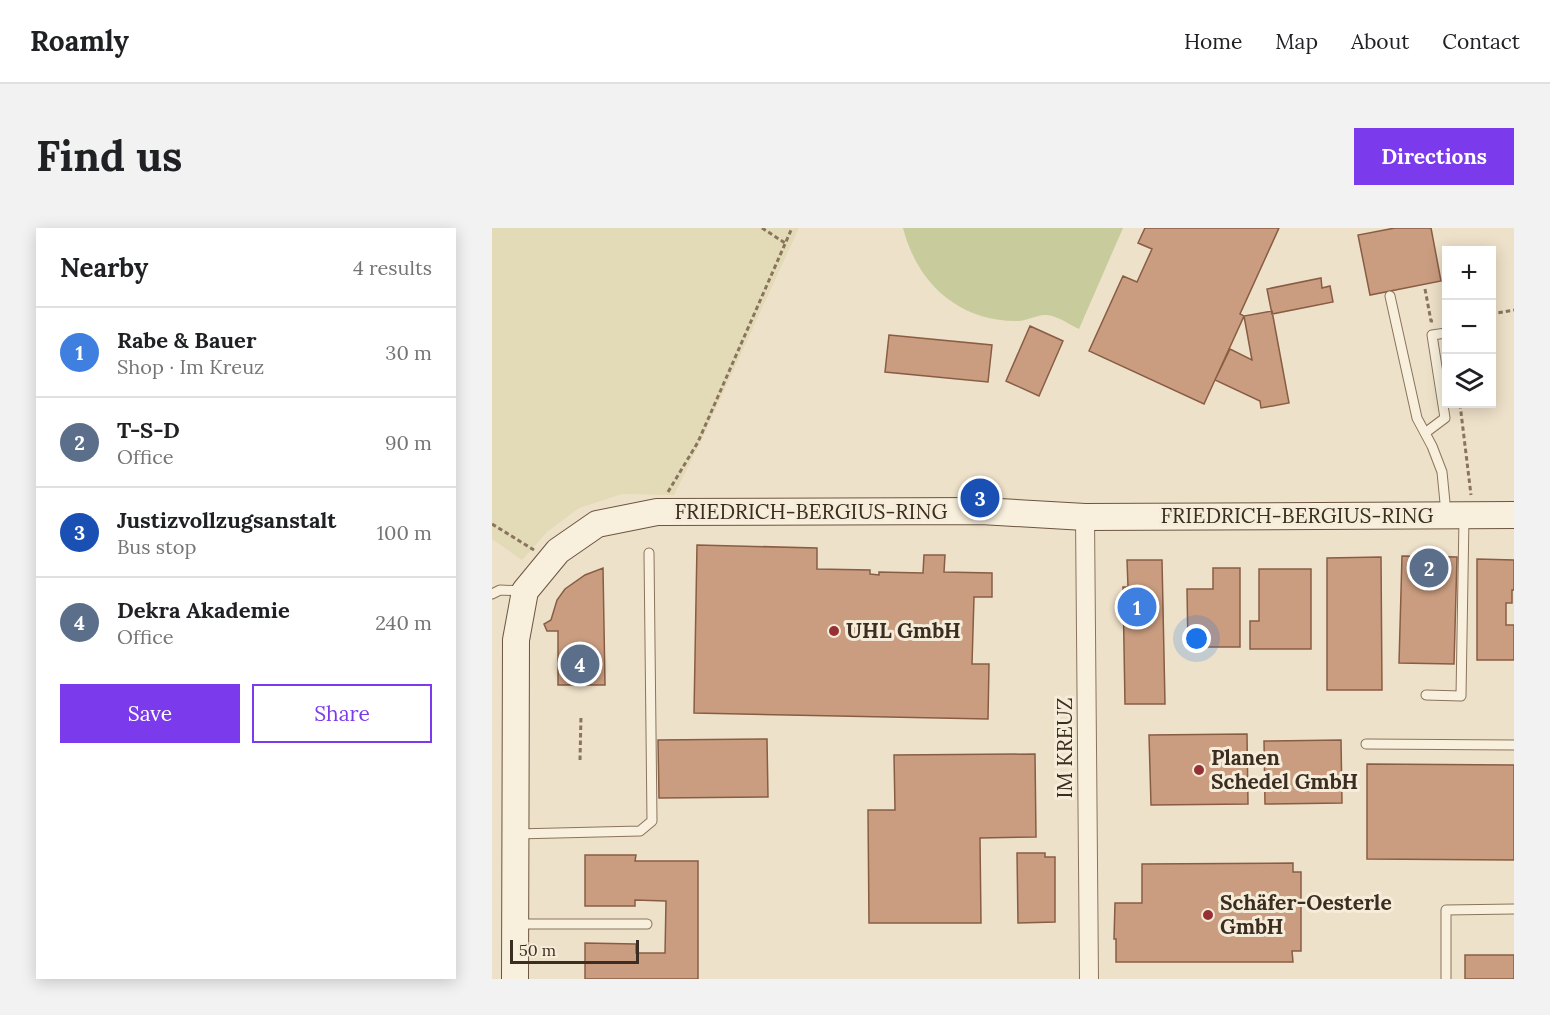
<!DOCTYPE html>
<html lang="en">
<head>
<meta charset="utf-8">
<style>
	:root { --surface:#fff; --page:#f2f2f2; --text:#202124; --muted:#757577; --line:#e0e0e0; --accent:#7c3aed }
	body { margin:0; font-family:Lora,serif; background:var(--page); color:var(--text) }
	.controls { position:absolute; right:18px; top:18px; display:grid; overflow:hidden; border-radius:0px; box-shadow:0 3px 15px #0003 }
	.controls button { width:54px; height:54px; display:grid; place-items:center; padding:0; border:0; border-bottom:2px solid var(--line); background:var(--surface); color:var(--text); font:30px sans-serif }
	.scale { position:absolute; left:18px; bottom:15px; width:129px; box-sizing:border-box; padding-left:6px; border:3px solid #3b2d21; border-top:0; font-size:16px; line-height:21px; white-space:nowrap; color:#3b2d21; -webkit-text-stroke:4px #f5ecd9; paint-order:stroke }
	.you { position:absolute; left:705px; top:411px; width:21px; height:21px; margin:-15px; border:4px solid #fff; border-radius:50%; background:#1a73e8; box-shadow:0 0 0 9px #1a73e833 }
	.badge { display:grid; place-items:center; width:39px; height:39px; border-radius:50%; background:var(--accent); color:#fff; font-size:20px; font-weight:700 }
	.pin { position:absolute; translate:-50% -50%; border:3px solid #fff; box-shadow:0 2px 6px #0006 }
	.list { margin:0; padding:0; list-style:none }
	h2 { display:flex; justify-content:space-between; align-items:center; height:78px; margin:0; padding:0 24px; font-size:26px }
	h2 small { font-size:20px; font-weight:400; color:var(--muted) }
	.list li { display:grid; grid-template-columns:39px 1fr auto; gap:18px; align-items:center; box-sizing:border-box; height:90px; padding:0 24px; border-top:2px solid var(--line) }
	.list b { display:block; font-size:22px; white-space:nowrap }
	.list p { margin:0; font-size:20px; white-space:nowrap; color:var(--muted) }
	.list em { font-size:20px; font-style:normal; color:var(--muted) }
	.actions { display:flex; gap:12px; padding:18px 24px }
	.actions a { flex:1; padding:14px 0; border:2px solid var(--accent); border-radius:0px; text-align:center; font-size:21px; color:var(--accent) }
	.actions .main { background:var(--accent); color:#fff }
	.icon { flex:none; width:33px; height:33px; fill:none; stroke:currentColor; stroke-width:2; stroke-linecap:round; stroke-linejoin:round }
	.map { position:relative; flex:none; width:1022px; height:751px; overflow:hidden; border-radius:0px }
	header { display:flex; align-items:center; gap:36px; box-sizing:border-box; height:84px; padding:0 30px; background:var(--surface); border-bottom:2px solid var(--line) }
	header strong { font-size:28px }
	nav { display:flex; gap:33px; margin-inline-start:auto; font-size:21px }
	.intro { display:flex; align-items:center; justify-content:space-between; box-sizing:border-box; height:144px; padding:0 36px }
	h1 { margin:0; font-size:42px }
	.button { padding:15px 27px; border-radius:0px; background:var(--accent); color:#fff; font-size:21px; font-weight:700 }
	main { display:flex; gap:36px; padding:0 36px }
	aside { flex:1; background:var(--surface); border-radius:0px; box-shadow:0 3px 15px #0003 }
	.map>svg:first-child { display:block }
	.farmland { fill:#e3dab7 }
	.green { fill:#c8cc9d }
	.building { fill:#ca9d80; stroke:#885d44; stroke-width:1.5 }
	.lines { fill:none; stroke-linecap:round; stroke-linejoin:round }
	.lane-casing { stroke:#8a745e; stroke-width:11 }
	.street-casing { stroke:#8a745e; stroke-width:20 }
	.secondary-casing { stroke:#6c5541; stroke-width:28 }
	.path { stroke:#8a745e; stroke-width:3; stroke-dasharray:4.5 3; stroke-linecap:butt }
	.lane { stroke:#f8efdc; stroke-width:9 }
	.street { stroke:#f8efdc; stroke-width:18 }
	.secondary { stroke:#f8efdc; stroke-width:26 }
	.poi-dot { fill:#973034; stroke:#f5ecd9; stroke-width:2 }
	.labels { text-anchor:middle; stroke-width:6; stroke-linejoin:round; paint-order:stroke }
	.street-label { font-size:21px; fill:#3b2d21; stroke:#f5ecd9 }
	.poi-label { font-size:21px; font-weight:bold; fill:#3b2d21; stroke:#f5ecd9; text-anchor:start }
</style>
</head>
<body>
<header>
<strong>Roamly</strong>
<nav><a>Home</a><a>Map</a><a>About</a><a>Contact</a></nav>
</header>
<div class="intro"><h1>Find us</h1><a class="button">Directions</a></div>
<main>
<aside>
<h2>Nearby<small>4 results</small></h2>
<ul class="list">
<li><span class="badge" style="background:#3f7fe0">1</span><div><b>Rabe &amp; Bauer</b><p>Shop · Im Kreuz</p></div><em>30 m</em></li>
<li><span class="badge" style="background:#5c6f8a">2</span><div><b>T-S-D</b><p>Office</p></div><em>90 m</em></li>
<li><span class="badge" style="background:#1a4fb4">3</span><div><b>Justizvollzugsanstalt</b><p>Bus stop</p></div><em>100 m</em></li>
<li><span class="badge" style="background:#5c6f8a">4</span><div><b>Dekra Akademie</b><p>Office</p></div><em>240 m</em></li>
</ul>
<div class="actions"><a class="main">Save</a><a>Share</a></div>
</aside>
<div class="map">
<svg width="1022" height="751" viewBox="0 0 1022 751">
	<rect width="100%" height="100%" fill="#eee1c9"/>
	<path class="farmland" d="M0,0h307l-99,215 -26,52 -52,-1 -43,14 -32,24 -25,28 -30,-21z"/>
	<path class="green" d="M411,0h220l-44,101c-9,-4 -24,-15 -34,-14 -9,0 -18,6 -27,6 -59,1 -101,-38 -115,-93z"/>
	<path class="building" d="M653,0h134l-39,86 4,2 -40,88 -115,-53 34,-75 14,6 15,-33 -14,-6z
		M903,0h36l10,53 -71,14 -12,-60z
		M829,50l1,10 8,-2 3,16 -61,12 -5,-25z
		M780,83l17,92 -28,5 -1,-7 -45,-21 15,-31 22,11 -8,-44z
		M538,98l33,15 -24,55 -33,-15z
		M397,107l103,10 -4,37 -103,-10z
		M205,317l120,3v21l53,1v4l9,1v-3l44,1 1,-18h21l-1,17 48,1v24h-18l-2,67h17l-1,55 -294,-6z
		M910,328l55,1 -3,107 -55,-1z
		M889,329l1,133h-55v-132z
		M985,331l37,1v30h-2v13h-6v22h8v35h-37z
		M635,332h35l3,144h-40l-2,-117h5z
		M111,340l2,117h-47v-54h-11l-3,-7 7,-4 6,-20 8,-11 20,-14z
		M721,340h27v79h-52l-1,-58h26z
		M767,341h52v80h-61v-28h9z
		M755,506l1,70 -97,1 -2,-70z
		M275,511l1,58 -109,1 -1,-58z
		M849,512l1,63 -77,1 -1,-63z
		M543,526l1,83 -56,1 1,85h-112l-1,-113h27l-1,-55z
		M875,536l147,1v95l-147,-1z
		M525,625h28v4h10v65l-37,1z
		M93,627h51l-1,6h63v118h-113v-36l51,1v9h29l1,-52 -31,-1v6h-50z
		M801,635v9h8v79h-9l1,11h-177v-23h-2l1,-36h27v-39z
		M973,727h49v24h-49z"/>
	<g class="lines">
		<defs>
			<path id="lane" d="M898,68l27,122 15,28 10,26 4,41
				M933,205l20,-15 -13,-83 14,-2
				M0,366l8,-4 23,1
				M934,467l35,1 3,-179
				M874,516l148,1
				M24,606l124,-3 12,-10 -3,-268
				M24,696h131
				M954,751v-69l68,-1"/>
			<path id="street" d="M593,289l4,462"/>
			<path id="secondary" d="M23,751l1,-339 9,-49 33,-40 39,-27 60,-12 324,-1 104,6 429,-2"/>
		</defs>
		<use href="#lane" class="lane-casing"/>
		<use href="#street" class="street-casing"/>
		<use href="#secondary" class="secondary-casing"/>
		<path class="path" d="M270,0l23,15
			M933,61l6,32h2
			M999,86l23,-4
			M968,176l11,91
			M176,264l30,-50 94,-214
			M0,296l42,26
			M88,532l1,-44"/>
		<use href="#lane" class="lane"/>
		<use href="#street" class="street"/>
		<use href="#secondary" class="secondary"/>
	</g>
	<g class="poi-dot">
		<circle cx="342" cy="403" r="6"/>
		<circle cx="707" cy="542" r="6"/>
		<circle cx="716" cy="687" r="6"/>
	</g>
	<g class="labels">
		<g class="street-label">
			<text x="319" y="291">FRIEDRICH-BERGIUS-RING</text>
			<text x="805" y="295">FRIEDRICH-BERGIUS-RING</text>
			<text transform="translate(573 520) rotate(-90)" y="7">IM KREUZ</text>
		</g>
		<g class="poi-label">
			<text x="354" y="410">UHL GmbH</text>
			<text x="719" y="537">Planen<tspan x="719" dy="24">Schedel GmbH</tspan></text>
			<text x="728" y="682">Schäfer-Oesterle<tspan x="728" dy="24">GmbH</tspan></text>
		</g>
	</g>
</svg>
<div class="controls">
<button>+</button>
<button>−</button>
<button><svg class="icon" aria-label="layers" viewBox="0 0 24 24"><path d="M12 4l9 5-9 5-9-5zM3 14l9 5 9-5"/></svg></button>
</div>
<div class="scale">50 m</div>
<div class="you"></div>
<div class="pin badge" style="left:645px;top:379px;background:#3f7fe0">1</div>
<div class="pin badge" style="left:937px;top:340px;background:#5c6f8a">2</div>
<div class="pin badge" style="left:488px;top:270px;background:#1a4fb4">3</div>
<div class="pin badge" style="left:88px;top:436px;background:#5c6f8a">4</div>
</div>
</main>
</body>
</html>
